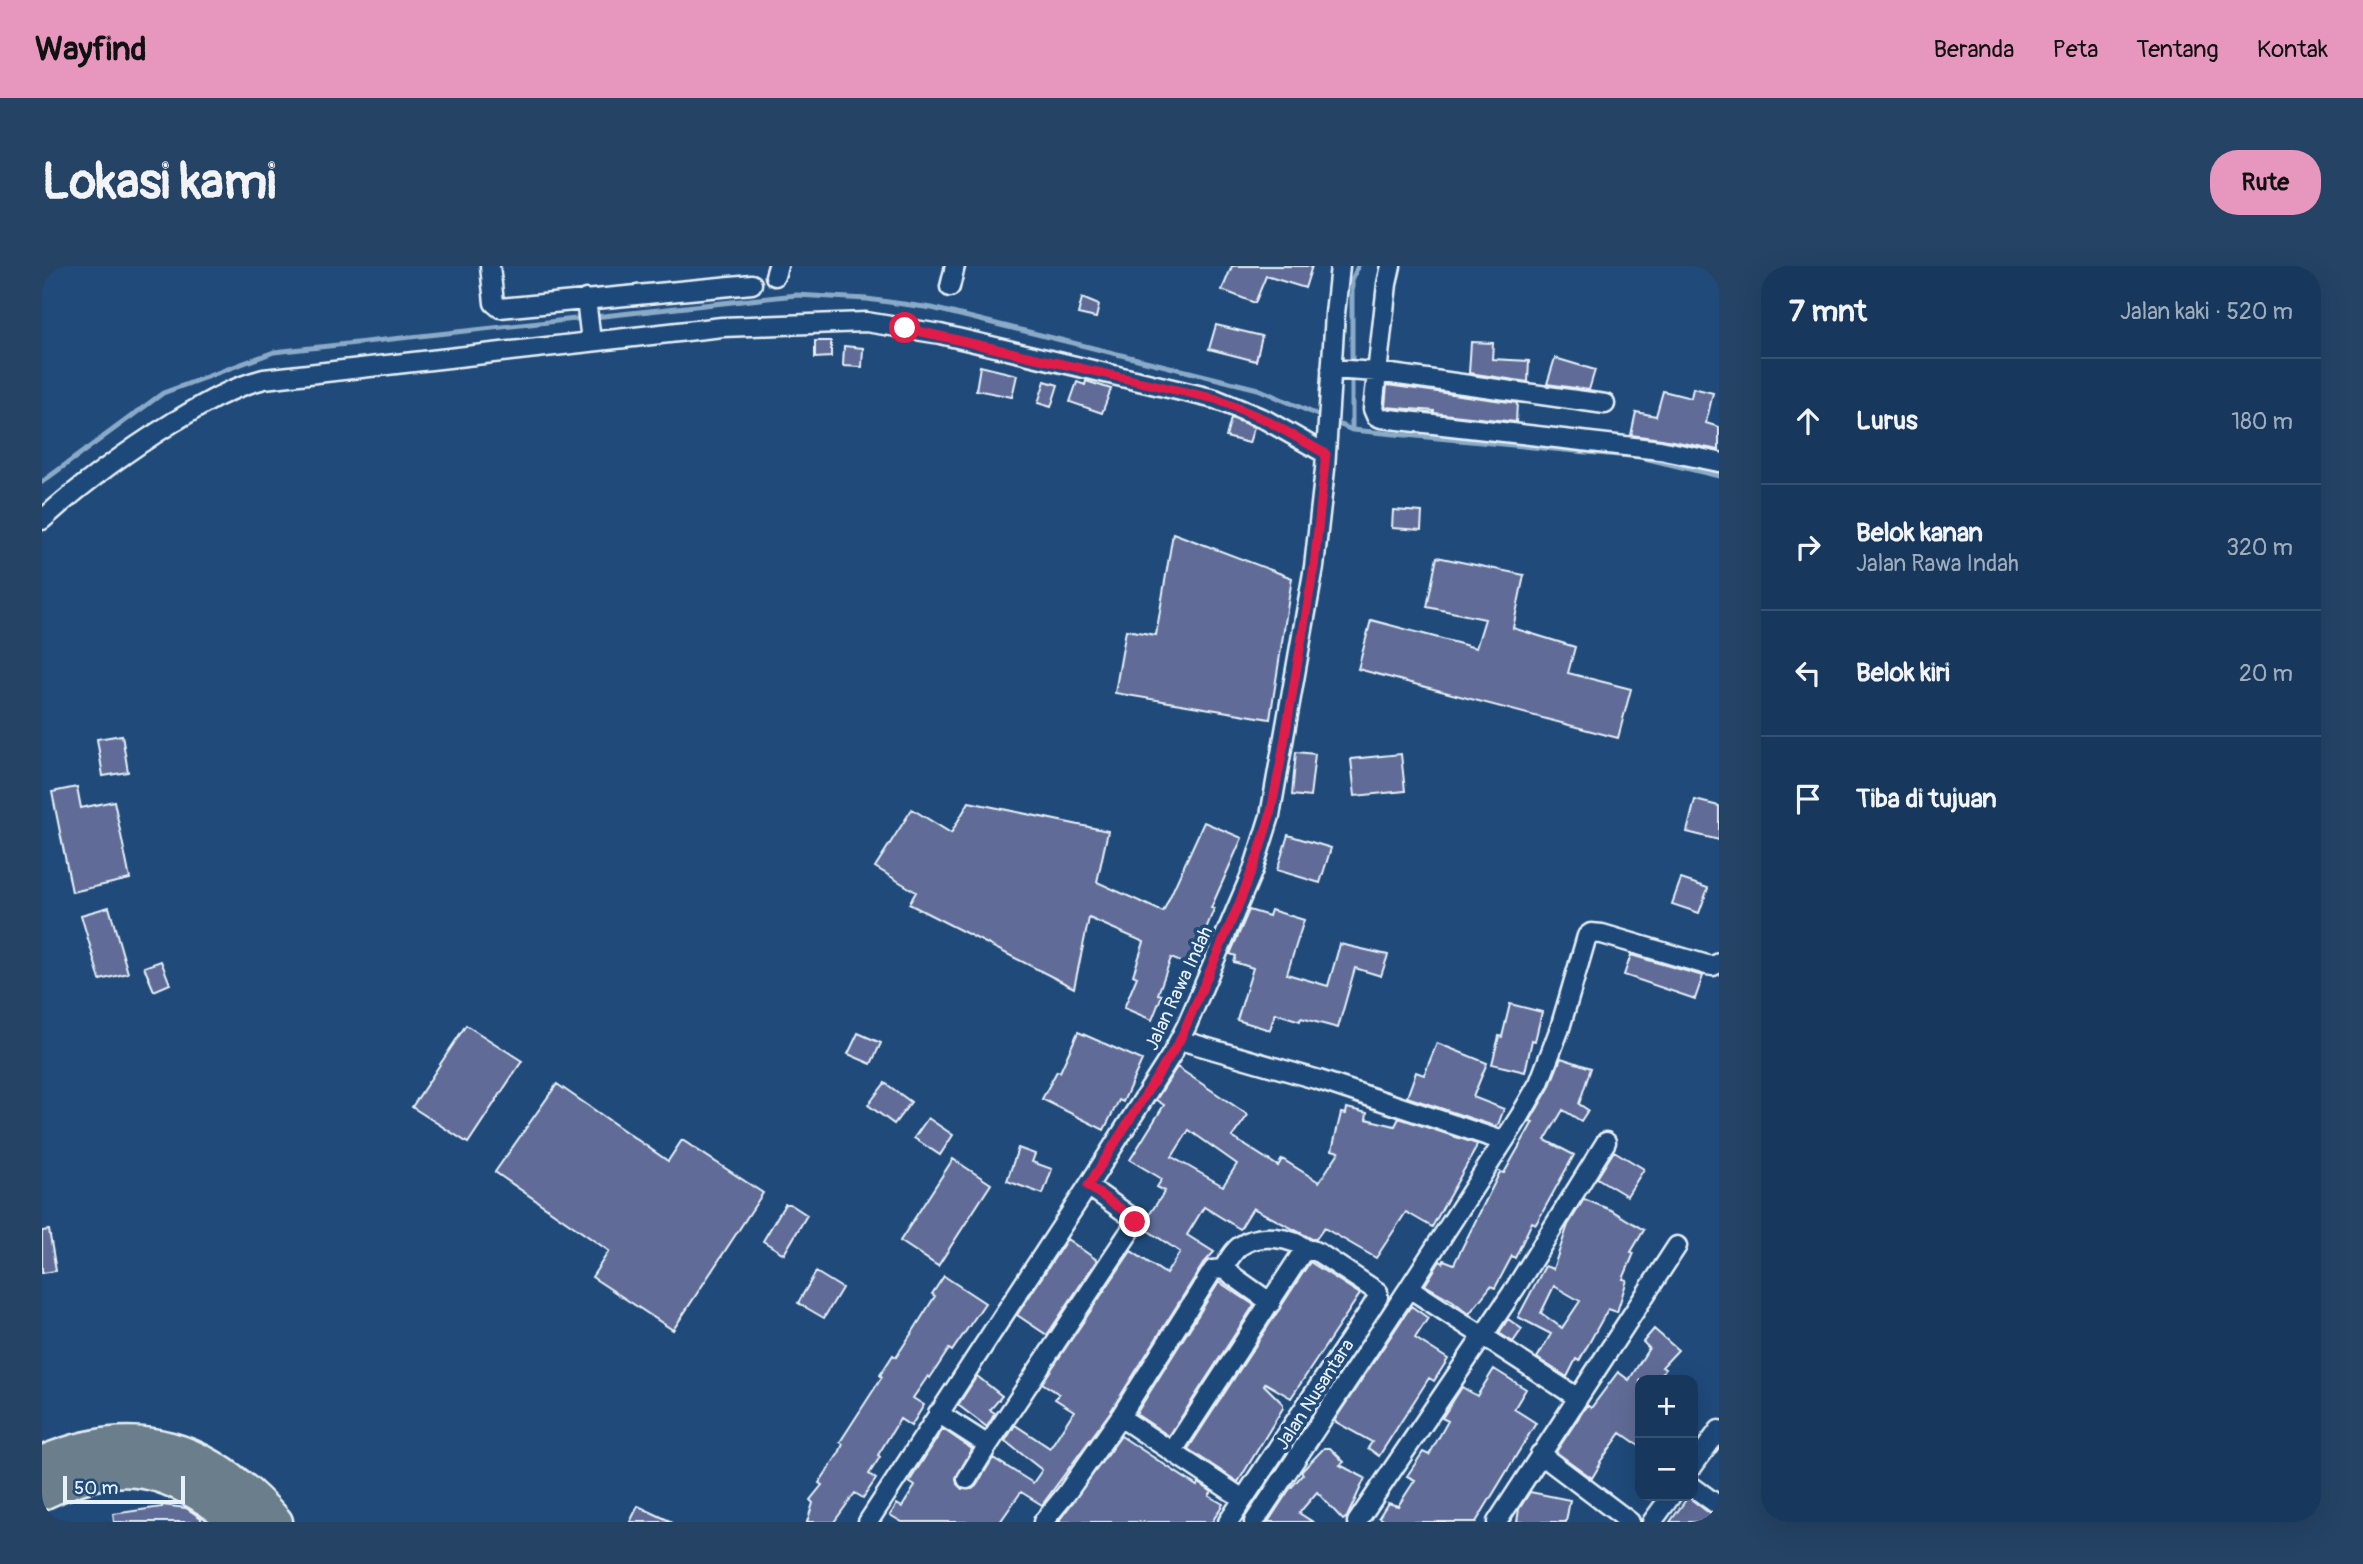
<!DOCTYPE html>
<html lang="id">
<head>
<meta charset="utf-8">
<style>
	:root { --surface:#17385c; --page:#244365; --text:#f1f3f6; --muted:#9eacbb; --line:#365272; --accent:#e797bd }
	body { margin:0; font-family:Pangolin,sans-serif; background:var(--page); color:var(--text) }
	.controls { position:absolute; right:21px; bottom:21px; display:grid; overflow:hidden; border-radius:14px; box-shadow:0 7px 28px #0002 }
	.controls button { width:63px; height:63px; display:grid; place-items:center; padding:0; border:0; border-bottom:2px solid var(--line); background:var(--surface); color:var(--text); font:35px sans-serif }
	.scale { position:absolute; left:21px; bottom:18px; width:122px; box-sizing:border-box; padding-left:7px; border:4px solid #e8f1f8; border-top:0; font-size:19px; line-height:24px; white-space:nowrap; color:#e8f1f8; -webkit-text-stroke:5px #1f4a7a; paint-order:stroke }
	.stop { position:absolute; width:21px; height:21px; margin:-16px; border:5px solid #e11d48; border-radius:50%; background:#fff }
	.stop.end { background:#e11d48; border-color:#fff; box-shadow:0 2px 7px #0008 }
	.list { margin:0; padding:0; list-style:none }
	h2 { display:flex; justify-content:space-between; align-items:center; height:91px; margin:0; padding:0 28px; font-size:30px }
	h2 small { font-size:23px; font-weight:400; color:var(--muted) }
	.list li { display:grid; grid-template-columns:46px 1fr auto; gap:21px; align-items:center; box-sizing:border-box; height:126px; padding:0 28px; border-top:2px solid var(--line) }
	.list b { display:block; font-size:26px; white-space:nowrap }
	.list p { margin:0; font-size:23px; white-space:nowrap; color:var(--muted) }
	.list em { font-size:23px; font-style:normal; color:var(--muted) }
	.icon { flex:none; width:38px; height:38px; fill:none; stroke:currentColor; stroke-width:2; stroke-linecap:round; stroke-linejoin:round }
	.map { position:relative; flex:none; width:1677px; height:1256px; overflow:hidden; border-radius:28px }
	header { display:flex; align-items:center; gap:42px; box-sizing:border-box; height:98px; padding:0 35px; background:var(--accent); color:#111 }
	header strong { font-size:33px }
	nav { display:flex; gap:38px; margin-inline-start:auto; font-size:24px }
	.intro { display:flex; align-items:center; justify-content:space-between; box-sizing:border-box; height:168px; padding:0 42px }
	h1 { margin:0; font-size:49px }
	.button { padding:18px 32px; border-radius:28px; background:var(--accent); color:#111; font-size:24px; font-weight:700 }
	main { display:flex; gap:42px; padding:0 42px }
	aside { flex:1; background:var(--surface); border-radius:28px; box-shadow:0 7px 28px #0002 }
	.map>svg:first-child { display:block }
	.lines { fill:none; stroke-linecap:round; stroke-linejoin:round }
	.stream { stroke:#8aaac8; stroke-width:5 }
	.building { fill:#606c97; stroke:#e8f1f8; stroke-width:2; fill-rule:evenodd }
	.street-casing { stroke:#e8f1f8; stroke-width:23 }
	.highway-casing { stroke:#e8f1f8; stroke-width:37 }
	.street { stroke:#1f4a7a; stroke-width:18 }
	.highway { stroke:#6b7e8b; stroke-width:32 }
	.route { stroke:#e11d48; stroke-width:9 }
	.labels { text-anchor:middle; stroke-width:7; stroke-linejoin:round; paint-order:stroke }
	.street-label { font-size:19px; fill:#e8f1f8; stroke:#1f4a7a }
</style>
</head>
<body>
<header>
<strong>Wayfind</strong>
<nav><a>Beranda</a><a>Peta</a><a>Tentang</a><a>Kontak</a></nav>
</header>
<div class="intro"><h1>Lokasi kami</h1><a class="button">Rute</a></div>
<main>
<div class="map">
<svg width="1677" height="1256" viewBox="0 0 1677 1256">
	<rect width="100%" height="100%" fill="#1f4a7a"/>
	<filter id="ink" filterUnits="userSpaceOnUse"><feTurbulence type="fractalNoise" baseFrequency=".0143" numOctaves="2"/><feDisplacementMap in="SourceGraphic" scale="14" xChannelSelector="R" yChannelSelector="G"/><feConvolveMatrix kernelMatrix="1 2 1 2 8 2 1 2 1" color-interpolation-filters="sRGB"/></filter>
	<g filter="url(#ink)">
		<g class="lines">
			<path class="stream" d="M1310,164v-150l6,-14
				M0,216l121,-89 111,-41 522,-57 71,4 65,9 326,81 94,41 288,27 79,19"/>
		</g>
		<path class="building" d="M1190,0h80l-7,22 -39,-12 -11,27 -33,-13z
			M1040,32l17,7 -3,13 -18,-4z
			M1174,59l46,11 -6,25 -47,-12z
			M773,75h16v16l-16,1z
			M1429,76l22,1 -1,16 37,2 -1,21 -59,-9z
			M802,80l19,2 -1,19 -19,-1z
			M1513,92l40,12 -6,20 -42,-6z
			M938,100l37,9 -5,22 -36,-7z
			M1003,115l13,4 -7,22 -13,-4z
			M1044,115l25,8 -9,24 -32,-11 7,-20 8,3z
			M1345,119l130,18 -1,19 -82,-9v-2l-49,-4z
			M1651,122l20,5 -7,30 13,4v23l-57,-11 -31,-4 5,-23 20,4 7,-25 28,7z
			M1189,152l23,9 -5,16 -23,-6z
			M1351,244l29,2 -1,18 -29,-2z
			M1131,267l119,45 -22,141 -155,-26 11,-63 30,5z
			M1395,291l87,18 -11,53 62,19 -7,26 63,16 -13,49 -260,-69 13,-49 105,28 9,-29 -58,-12z
			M80,469l6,37 -25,4 -6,-37z
			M1254,486l19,2 -5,43 -18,-2z
			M1359,488l4,37 -50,5 -4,-37z
			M35,521l4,21 33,-7 16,78 -58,13 -20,-100z
			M1653,534l24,6v34l-32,-8z
			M927,536l139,29 -11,51 66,30 41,-90 38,16 -31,70 3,1 -23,57 -20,-8 -13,36 4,1 -10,25 -28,-12 13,-31 -4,-2 11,-33 -55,-24 -15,70 -165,-84 7,-12 -41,-25 37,-58 39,24z
			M1246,569l43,13 -11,35 -43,-13z
			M1639,613l27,9 -9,25 -27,-9z
			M67,641l19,66 -28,7 -19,-65z
			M1207,644l20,6 2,-6 33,10 -17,54 41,12 12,-42 48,11 -7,21 -26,-8 -17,60 -37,-10 -1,3 -25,-8 -5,17 -33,-10 16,-52 -19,-6 2,-6 -6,-2z
			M1589,689l72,21 -8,23 -71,-24z
			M119,695l9,23 -16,7 -10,-24z
			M1468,738l32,8 -7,29 -3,-1 -7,32 -33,-8 7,-28 3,1z
			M424,759l56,36 -54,82 -56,-36z
			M1036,766l64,28 -19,42 -4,-2 -15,30 -62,-31 15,-28 3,1z
			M816,767l23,10 -10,21 -23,-10z
			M1395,777l50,20 -14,34 31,12 -7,18 -90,-30 9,-25 8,3z
			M1519,792l30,10 -12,36 9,6 -7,11 -18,-11 -18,30 29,15 -38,69 -4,-2 -17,36 -3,-2 -17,32 -4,-2 -22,28 -16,-13 -28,-16 15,-24 3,2 1,-3 10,4 46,-92 4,1 29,-51 -3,-1 19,-33z
			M1135,801l71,48 -16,22 46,29 4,-7 37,23 20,-30 -7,-2 9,-37 5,1 1,-6 20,5 -1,6 29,7 4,-8 78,26 -2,6 -43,77 -26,-15 -30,46 -52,-30 -8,11h-4l-59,-31 -13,21 -36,-22 -17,28 27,17 -11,12 -92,147 -69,94 -21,-13 -21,30h-98l-12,-7 7,-11 5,3 13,-21 -6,-4 34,-53 29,20 -16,29 1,6 5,5h10l4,-3 17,-28 40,25 9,-13 -37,-29 10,-16 35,23 24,-37 -19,-12 4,-5 -17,-11 89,-132 35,23 14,-22 -36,-24 1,-7 20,-30 -8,-4 5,-8 -32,-19 34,-55 -8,-5zM1147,864l48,34 -14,22 -51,-29z
			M843,817l26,19 -17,22 -26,-19z
			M515,818l111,77 14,-21 81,53 -90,137 -81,-53 17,-26 -114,-79z
			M886,852l25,17 -13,20 -26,-17z
			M976,882l17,6 -3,8 20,7 -9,25 -36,-13z
			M1572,885l30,18 -17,27 -30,-18z
			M911,893l38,25 -53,82 -38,-25z
			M1542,933l27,11 33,20 -13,22 3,1 -11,26 4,1 -10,32 -9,-3 -29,52 -3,-2 -9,18 -30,-19 14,-24 -33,-17 27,-51 8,3 15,-44zM1512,1020l26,15 -18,27 -21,-15z
			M743,938h5l17,11 -23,39 -21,-13z
			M7,964l7,41 -14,2v-42z
			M1025,973l30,21 -50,75 -30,-20z
			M1268,996l50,32 -69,104 -26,-15 -1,2 19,19v4l-45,74 -50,-33z
			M774,1006l26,16 -18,30 -26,-15z
			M902,1010l41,27 -33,48 -3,-2 -19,29 -2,-2 -15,22 11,7 -13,21 -11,-7 -22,36 2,2 -11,17 7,5 -13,19 -8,-5 -21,29h-27l6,-19 -3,-3 12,-15 -3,-2 20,-30 4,-9 -3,-2 42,-65 -2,-2 13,-20 3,2 19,-29 20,-32 -3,-2z
			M1177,1016l35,23 -85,131 -33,-22z
			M1369,1040l17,12 -13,20 33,21 -14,22 -5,-3 -50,78 -11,-8 4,-6 -38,-21z
			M1466,1053l14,10 -9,13 -14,-9z
			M1612,1063l24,21 -16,17 3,2 -7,11h-18v66l-19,-13 -21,29 1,1 -9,15 -36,-26 31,-47 4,3 27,-36 11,8 20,-32 -6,-6z
			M1452,1103l32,20 -12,20 22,14 -60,99h-90l-7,-5 9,-14 10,3 17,-26 -8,-4 16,-24 6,3 19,-34 -6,-3 20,-31 15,9z
			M935,1110l25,20 -12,14 5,3 -8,14 -29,-22z
			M1079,1170l76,50 2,-3 13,9 -3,4 14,8 -11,18h-154z
			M1282,1182h6l14,14 -4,3 25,13 -18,39 -4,3 -26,-28 -18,21 14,9h-45l21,-32 14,-16 -2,-2z
			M1488,1226l40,8 -4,22h-49l2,-13z
			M1646,1231l24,18 7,2v5h-49z
			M120,1239l24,3 15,10v4h-87l-1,-8 49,-7z
			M596,1240l34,16h-42z"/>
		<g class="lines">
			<defs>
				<path id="street" d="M448,0l4,37 6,5 252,-24
					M1349,0l-4,18 -14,125 3,7 5,2 279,32 59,12
					M733,10l3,-10
					M908,21l5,-21
					M544,33l5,42
					M1289,103l46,3 228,32
					M0,254c42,-38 82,-67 130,-97 30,-18 57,-35 92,-44l458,-52 144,-5 74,12 275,65 51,21 60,34
					M1138,774l139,40 184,61
					M1181,1003c5,-8 9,-17 17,-23 19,-14 52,-9 69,5
					M1367,1022l111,-172 19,-33 21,-55 27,-92 4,-3 11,1 105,31 6,1 6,-3
					M896,1147l50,32
					M1078,1151l123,82
					M1130,1186l130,-199 10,-3 7,3 59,39v5l-8,13 -142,212
					M1498,1188l90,68
					M1651,1200l26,-36
					M925,1213l21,-34 146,-220 -1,-7 -45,-32
					M1651,1221l26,19
					M826,1256l220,-336 84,-132 15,-29 66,-155 17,-54 44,-249 11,-98 10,-155 5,-48
					M1001,1256l23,-28 54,-77 93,-147 10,-1 48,34
					M1212,1256l155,-234 169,110
					M1315,1256l159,-235 90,-145
					M1455,1256l180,-276
					M1610,1256l19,-26"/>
				<path id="highway" d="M0,1197c95,-41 167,-17 234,59
					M0,1227c84,-40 126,-25 197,29"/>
			</defs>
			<use href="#street" class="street-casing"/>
			<use href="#highway" class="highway-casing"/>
			<use href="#street" class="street"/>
			<use href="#highway" class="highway"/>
		</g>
	</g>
	<g class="lines" filter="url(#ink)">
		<path class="route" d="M863,62l311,71 50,21 60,34 -12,113 -33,194 -11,55 -12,39 -19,49 -59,136 -92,146 45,31 2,5"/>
	</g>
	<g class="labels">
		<g class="street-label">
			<text transform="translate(1136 722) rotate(-65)" y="7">Jalan Rawa Indah</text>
			<text transform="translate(1272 1128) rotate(-57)" y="7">Jalan Nusantara</text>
		</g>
	</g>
</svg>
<div class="controls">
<button>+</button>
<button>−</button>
</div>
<div class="scale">50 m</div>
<div class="stop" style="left:863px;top:62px"></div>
<div class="stop end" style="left:1093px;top:956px"></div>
</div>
<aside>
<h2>7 mnt<small>Jalan kaki · 520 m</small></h2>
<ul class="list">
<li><svg class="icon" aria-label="ahead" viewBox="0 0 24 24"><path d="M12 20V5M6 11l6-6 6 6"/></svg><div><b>Lurus</b></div><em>180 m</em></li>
<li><svg class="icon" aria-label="right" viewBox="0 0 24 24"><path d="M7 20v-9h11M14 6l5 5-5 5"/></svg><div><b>Belok kanan</b><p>Jalan Rawa Indah</p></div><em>320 m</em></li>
<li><svg class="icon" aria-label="left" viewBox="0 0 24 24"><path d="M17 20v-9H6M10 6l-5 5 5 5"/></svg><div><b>Belok kiri</b></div><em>20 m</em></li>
<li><svg class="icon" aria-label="arrive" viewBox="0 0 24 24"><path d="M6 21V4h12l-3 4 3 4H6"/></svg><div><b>Tiba di tujuan</b></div></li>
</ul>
</aside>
</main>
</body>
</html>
